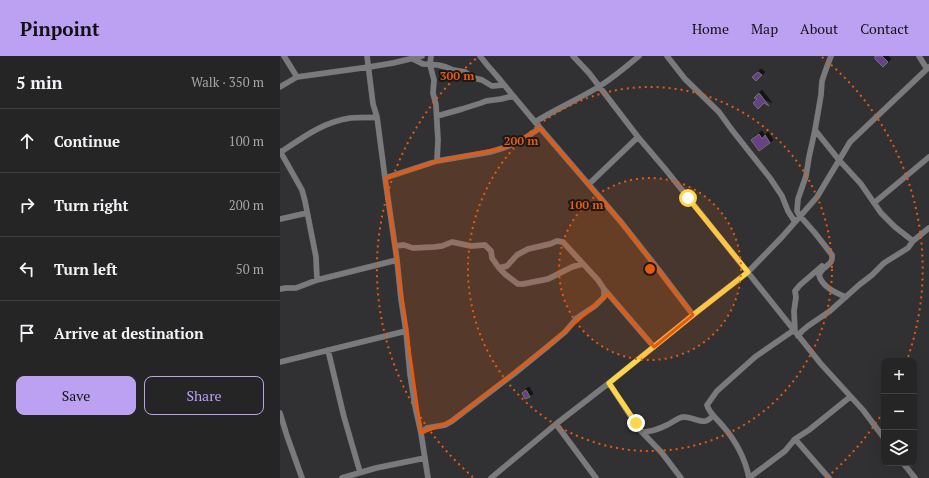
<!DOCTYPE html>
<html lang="en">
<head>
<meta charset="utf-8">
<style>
	:root { --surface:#252526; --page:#2d2d2e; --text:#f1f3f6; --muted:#a3a5a7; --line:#424243; --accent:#bca0f2 }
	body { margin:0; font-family:"PT Serif",serif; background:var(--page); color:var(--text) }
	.controls { position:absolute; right:12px; bottom:12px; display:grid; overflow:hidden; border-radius:8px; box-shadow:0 4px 16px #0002 }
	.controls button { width:36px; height:36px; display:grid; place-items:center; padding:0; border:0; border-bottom:1px solid var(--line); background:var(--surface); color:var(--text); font:20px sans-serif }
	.stop { position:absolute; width:12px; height:12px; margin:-9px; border:3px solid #ffd54a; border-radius:50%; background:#fff }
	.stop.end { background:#ffd54a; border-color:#fff; box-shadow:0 1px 4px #0008 }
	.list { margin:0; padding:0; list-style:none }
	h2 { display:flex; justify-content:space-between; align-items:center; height:52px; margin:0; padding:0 16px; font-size:17px }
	h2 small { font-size:13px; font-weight:400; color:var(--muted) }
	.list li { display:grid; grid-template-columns:26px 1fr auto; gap:12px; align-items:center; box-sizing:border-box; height:64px; padding:0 16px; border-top:1px solid var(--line) }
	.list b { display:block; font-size:15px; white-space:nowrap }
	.list em { font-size:13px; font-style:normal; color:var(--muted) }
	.actions { display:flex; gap:8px; padding:12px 16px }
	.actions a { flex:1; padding:9px 0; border:1px solid var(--accent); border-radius:8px; text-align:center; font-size:14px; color:var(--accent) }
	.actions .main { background:var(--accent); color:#111 }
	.icon { flex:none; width:22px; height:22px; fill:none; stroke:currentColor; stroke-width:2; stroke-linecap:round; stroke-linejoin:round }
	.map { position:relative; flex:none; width:649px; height:422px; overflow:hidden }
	header { display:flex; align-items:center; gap:24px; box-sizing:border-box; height:56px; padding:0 20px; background:var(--accent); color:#111 }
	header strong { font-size:19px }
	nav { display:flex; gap:22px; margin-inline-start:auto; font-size:14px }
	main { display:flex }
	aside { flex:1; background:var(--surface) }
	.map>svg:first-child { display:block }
	.building { fill:#683f86; stroke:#716f72; filter:url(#shadow) }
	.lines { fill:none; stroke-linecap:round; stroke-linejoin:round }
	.street-casing { stroke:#4d4d4f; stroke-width:6 }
	.street { stroke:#7a797c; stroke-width:5.5 }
	.route { stroke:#ffd54a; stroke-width:5 }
	.marked { fill:#e8590c; fill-opacity:0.2; stroke:#e8590c; stroke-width:3; stroke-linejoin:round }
	.ring { fill:none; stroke:#e8590c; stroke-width:2; stroke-dasharray:2 4 }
	.centre { fill:#e8590c; stroke:#19191a; stroke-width:2 }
	.ring-label { font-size:12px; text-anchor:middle; font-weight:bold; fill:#e8590c; stroke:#19191a; stroke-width:4; stroke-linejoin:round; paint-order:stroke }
</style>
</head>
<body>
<header>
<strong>Pinpoint</strong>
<nav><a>Home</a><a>Map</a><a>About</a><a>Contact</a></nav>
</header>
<main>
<aside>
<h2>5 min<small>Walk · 350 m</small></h2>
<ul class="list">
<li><svg class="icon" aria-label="ahead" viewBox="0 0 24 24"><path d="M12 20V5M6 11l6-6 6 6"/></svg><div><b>Continue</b></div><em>100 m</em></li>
<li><svg class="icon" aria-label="right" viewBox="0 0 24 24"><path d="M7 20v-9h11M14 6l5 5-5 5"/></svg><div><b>Turn right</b></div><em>200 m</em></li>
<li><svg class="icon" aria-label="left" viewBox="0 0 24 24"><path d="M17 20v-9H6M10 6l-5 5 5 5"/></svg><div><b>Turn left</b></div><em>50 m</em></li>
<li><svg class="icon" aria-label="arrive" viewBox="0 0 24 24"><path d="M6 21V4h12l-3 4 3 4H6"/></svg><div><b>Arrive at destination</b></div></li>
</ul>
<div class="actions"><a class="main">Save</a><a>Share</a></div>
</aside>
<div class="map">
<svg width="649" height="422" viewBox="0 0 649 422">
	<defs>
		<filter id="shadow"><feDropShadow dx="3" dy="-3" stdDeviation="0" flood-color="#0009"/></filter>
	</defs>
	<rect width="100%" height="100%" fill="#313133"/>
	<path class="building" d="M595,0h7l6,6 -5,5 -8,-8z
		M478,16l4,3 -6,6 -4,-4z
		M479,37l10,13 -5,-3 -6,6 -5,-6 4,-4 -3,-1z
		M479,78l3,5 3,-4 5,8 -11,8 -8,-11z
		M246,334l4,7 -5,2 -3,-6z"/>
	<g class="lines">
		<defs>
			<path id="street" d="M4,0l13,21
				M87,0l6,48 4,13 8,61 12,82 4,39 5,32 4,43 5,32 6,27 7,45
				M151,0l-1,9 4,15 -1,13 3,12 2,35 -1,21
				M200,0l8,10 8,9 39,47 86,100 37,47 35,46
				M293,0l16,17 49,64 28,33 155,194 42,46 21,28
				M387,0l18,23 34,33 13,18 38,48 12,18 6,15 7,11
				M551,0l-6,16 -3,9 -1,14 -6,35 -6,27 -3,19 -8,23 -1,12 3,5 15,17 17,22c1,9 -4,9 -9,14 -2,2 -3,4 -4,6 3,12 17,18 27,22
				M639,0l8,13
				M133,3l10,5 15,1 8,2 7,3 12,2 9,6 8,2 10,6 12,-1
				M0,31l17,-10 72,-10 24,-4 29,-7
				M157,60l25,-7 19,-6 5,-2 15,-2 8,-2h5
				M255,66c21,-13 44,-23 65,-36 14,-9 26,-19 39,-30
				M535,74l24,30 22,24 20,29 14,14 18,14
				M0,95l22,39 3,11 11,56 1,23
				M1,96c21,-14 42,-30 69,-34 9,-1 18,0 27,-1
				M105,122l52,-17 53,-9 13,-4 16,-6 21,-14
				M309,128l49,-47
				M594,147l55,-46
				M0,163l27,-6
				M115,190l9,-1 9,3 21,-1 8,-1 10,-4 19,4 14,-1 6,6 1,7 7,10 7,7 12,9h5l25,-5 24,-12 10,-3
				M219,212l8,-2 10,-11 11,-6 22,-5 7,-3 6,1 35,38 6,9 50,58
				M0,233l6,-1h10l21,-8 80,-20
				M515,276l-1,-21 2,-14 -1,-6 5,-6 22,-19
				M518,280l4,-5 6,-5 22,-15 29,-26 13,-10 12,-12 24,-15 5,-7 16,-13
				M48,294l16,67 16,55
				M0,306l126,-31
				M329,327l30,46 23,24 19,25
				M0,357l7,23 15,42
				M276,368l40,54
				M362,376c9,0 17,-3 25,-7 5,-2 11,-8 17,-8 12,0 20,11 29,-2
				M141,377l6,-5 18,-3 7,-4 63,-48 32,-26 18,-15 12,-14 18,-12 9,-9v-8
				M515,383l34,39
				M623,407l12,15
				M62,422l34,-10 49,-10
				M211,422l65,-54 53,-41 84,-68 55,-43 34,-35 35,-40 33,-55 79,-75
				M469,422c-4,-21 -13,-37 -27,-53 -5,-6 -13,-12 -15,-20l10,-14 38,-34 39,-27
				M469,422l36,-27 10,-12 14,-9 41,-33"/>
		</defs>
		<use href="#street" class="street-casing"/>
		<use href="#street" class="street"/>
	</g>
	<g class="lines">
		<path class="route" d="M356,367l-27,-40 84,-68 55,-43 -60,-74"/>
	</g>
	<path class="marked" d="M260,72l81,94 72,93 -39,32 -46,-53 -61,53 -95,74 -31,12 -36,-255 52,-17 66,-13 16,-6z"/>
	<circle cx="370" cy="213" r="91" fill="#e8590c" fill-opacity=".12"/>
	<g class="ring">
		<circle cx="370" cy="213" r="91"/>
		<circle cx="370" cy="213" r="182"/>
		<path d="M603 356A273 273 0 0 1 547 421M193 421A273 273 0 0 1 198 1M542 1A273 273 0 0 1 627 304"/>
	</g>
	<circle cx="370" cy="213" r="6" class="centre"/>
	<g class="ring-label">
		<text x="177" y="24">300 m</text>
		<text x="241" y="89">200 m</text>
		<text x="306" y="153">100 m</text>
	</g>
</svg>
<div class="controls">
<button>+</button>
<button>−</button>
<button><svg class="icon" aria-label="layers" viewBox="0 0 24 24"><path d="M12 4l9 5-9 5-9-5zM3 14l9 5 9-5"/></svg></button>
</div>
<div class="stop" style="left:408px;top:142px"></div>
<div class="stop end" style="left:356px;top:367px"></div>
</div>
</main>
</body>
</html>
